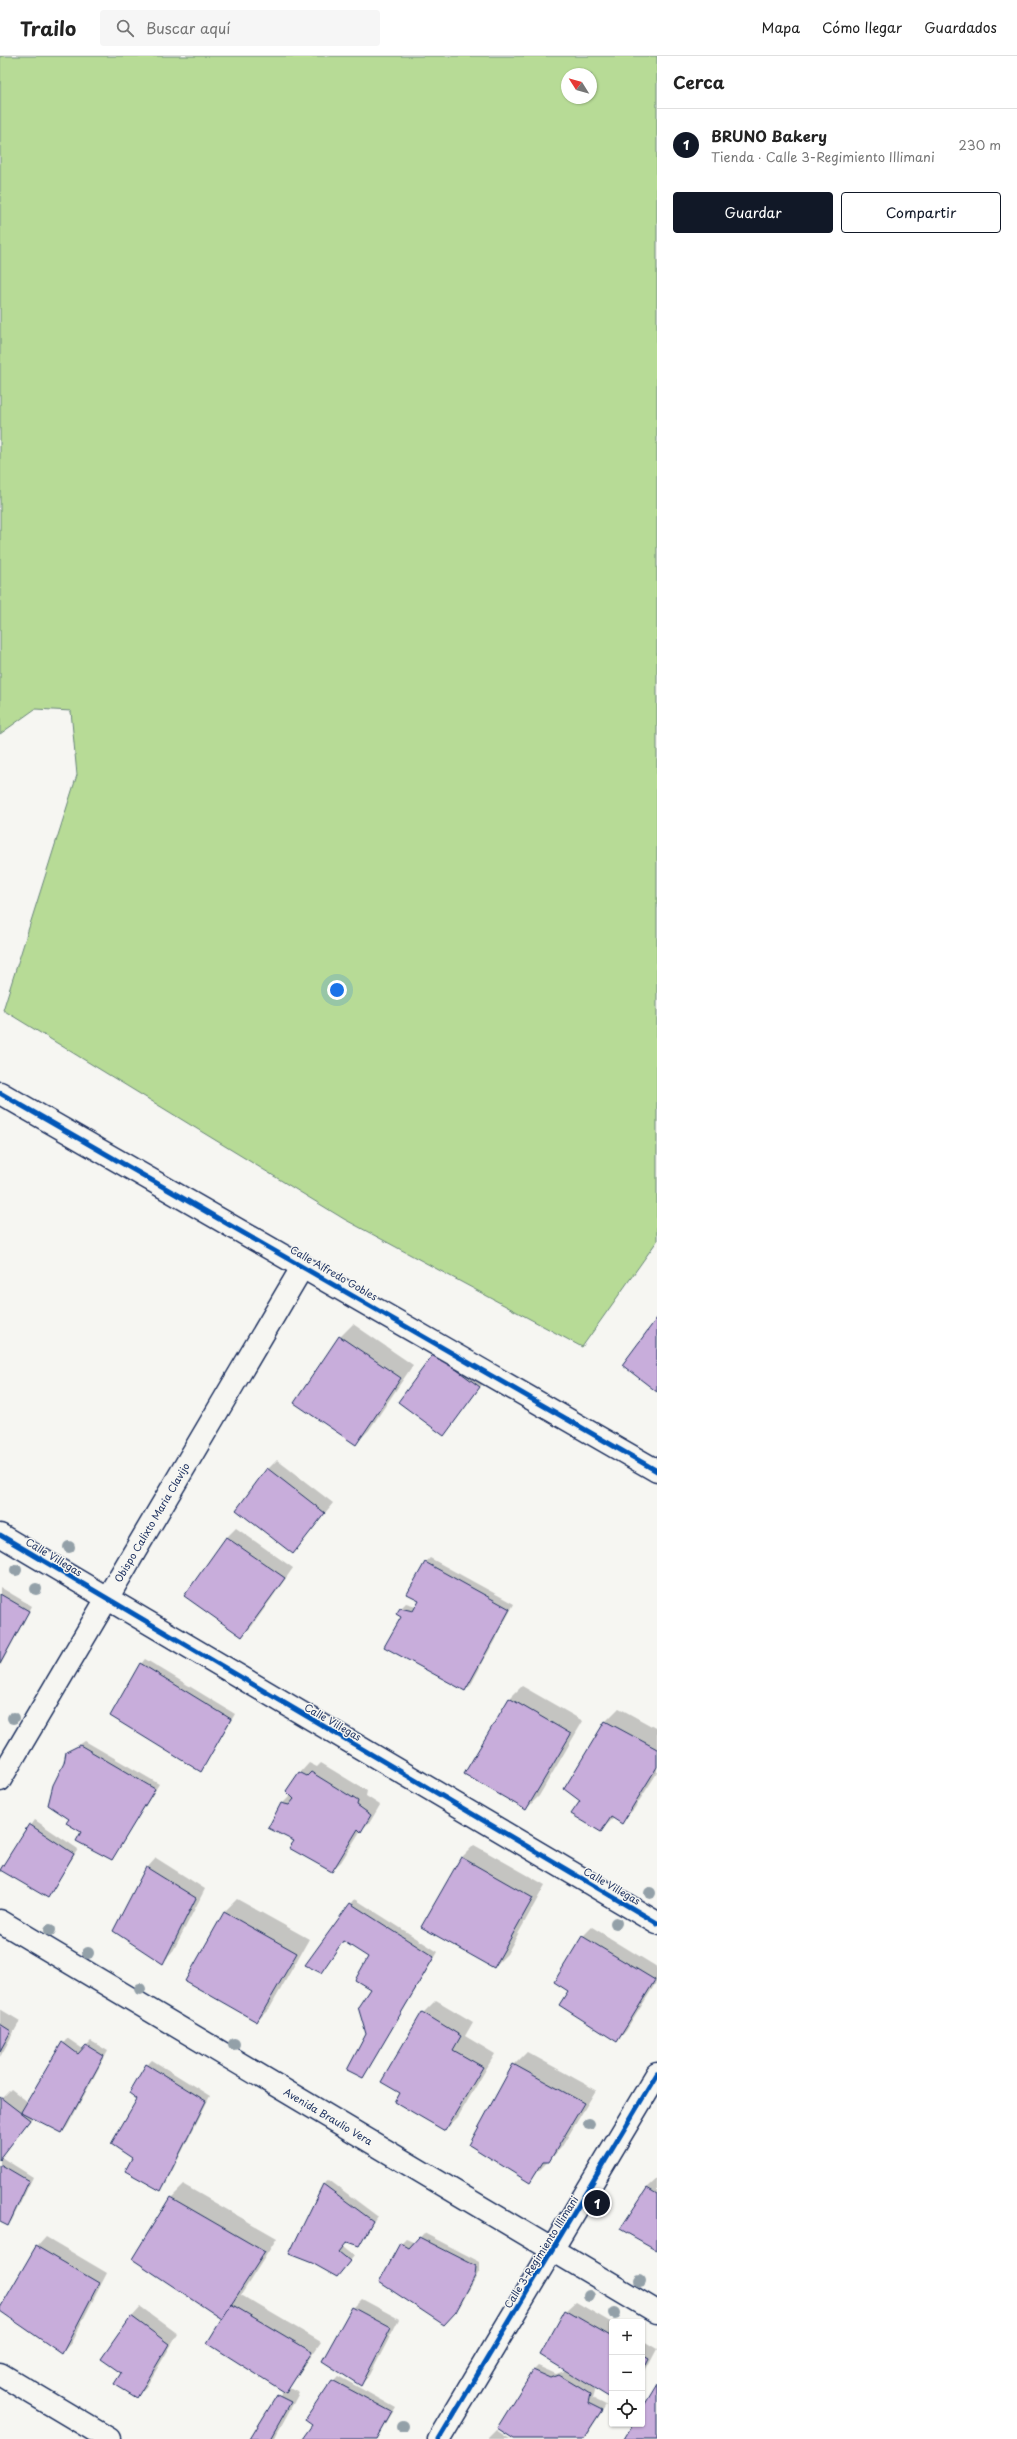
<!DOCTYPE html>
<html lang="es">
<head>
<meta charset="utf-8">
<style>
	:root { --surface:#fff; --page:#f6f6f6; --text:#222; --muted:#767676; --line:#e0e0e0; --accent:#111827 }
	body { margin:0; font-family:"Playpen Sans",sans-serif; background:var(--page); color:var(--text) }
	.controls { position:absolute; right:12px; bottom:12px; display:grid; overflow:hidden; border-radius:4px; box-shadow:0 1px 3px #0004 }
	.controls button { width:36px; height:36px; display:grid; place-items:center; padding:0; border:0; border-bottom:1px solid var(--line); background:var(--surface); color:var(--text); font:20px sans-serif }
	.compass { position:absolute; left:561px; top:12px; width:36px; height:36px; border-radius:50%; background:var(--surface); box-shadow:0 1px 3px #0004; rotate:307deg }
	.you { position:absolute; left:337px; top:934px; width:14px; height:14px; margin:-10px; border:3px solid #fff; border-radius:50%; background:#1a73e8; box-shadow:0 0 0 6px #1a73e833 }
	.badge { display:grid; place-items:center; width:26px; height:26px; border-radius:50%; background:var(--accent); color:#fff; font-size:13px; font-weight:700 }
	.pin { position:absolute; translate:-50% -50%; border:2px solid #fff; box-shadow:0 1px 4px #0006 }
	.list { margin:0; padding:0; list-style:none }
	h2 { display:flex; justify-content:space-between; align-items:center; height:52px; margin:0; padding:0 16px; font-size:17px }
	h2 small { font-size:13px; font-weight:400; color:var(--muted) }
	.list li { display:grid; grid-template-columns:26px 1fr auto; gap:12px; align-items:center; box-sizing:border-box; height:72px; padding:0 16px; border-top:1px solid var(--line) }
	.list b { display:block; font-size:15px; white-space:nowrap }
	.list p { margin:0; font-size:13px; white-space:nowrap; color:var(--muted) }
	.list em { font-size:13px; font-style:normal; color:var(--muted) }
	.actions { display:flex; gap:8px; padding:12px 16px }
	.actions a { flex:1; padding:9px 0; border:1px solid var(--accent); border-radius:4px; text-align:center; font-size:14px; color:var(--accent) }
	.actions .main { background:var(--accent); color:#fff }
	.icon { flex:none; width:22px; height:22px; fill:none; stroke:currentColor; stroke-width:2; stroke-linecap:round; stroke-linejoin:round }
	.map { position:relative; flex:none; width:657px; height:2383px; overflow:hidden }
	header { display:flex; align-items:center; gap:24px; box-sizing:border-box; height:56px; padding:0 20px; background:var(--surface); border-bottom:1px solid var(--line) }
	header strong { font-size:19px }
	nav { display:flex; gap:22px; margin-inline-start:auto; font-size:14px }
	.search { width:280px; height:36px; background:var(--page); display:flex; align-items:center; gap:10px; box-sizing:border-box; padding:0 14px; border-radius:4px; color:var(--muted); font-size:15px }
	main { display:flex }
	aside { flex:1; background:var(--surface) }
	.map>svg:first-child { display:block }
	.green { fill:#b7db96; stroke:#69857a; fill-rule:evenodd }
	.shadow { fill:#0003 }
	.building { fill:#c8addb; stroke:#1b2f5e }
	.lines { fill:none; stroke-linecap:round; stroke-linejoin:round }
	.minor-casing { stroke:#1b2f5e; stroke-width:25 }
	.secondary-casing { stroke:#1b2f5e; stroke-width:25 }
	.minor { stroke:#f6f6f2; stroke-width:22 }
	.secondary { stroke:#f6f6f2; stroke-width:22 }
	.cycleway-casing { stroke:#f6f6f2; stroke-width:8 }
	.cycleway { stroke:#0057b8; stroke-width:5 }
	.tree { fill:#93a0a8 }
	.labels { text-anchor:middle; stroke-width:3; stroke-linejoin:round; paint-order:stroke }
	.street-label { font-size:10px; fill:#1b2f5e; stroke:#f6f6f2 }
</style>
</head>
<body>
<header>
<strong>Trailo</strong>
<div class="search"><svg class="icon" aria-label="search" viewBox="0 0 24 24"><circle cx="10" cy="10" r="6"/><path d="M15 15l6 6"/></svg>Buscar aquí</div>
<nav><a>Mapa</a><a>Cómo llegar</a><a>Guardados</a></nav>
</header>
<main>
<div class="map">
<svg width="657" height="2383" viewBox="0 0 657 2383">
	<rect width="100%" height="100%" fill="#f6f6f2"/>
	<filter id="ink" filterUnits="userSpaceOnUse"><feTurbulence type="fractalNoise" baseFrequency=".025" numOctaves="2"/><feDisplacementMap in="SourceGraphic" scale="8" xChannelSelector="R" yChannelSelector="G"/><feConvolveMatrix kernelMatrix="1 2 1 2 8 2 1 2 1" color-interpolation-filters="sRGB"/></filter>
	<g filter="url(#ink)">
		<path class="green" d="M0,0h657v1185l-75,106 -238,-128 -341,-209 74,-235 -6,-64 -36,-2 -35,25zM567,18h24v24h-24z"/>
		<path class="shadow" d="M353,1268l60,41 -44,65 -13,13 -61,-40 45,-66z
			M444,1288l44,33 -44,57z
			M277,1404l56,43 -40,50 -25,-84z
			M236,1472l57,40 -41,58 -10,10 -57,-40 42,-59z
			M430,1502l84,46 -44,82 -5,4 -64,-82 5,-5 10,3 4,-6 5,-37z
			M0,1531l32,19 -32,60z
			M145,1603l90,55 -34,57 -60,-107z
			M522,1630l61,35 -44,75 -13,13 -17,-110z
			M619,1652l38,21v44l-23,36 -13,13 -7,-4 -13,12 -19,-30 -17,-11 41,-68z
			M85,1685l74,43 -47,75 -41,-40 -6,-56 2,-10z
			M309,1707l8,4 4,-4 46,28 -1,5 14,9 -10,17 -9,8 -20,32 -10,9 -35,-30 -14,-37 9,-9 9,-22z
			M35,1764l43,29 -30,48 -48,-28z
			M474,1789l71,40 -38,69 -13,13 -33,-109z
			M156,1802l49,31 -33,64 -9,9 -16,-94z
			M237,1843l72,40 -39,69 -13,13 -33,-109z
			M355,1843l83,53 -75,125 9,-88 -3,-32 -25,-17 -23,32 -15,-8z
			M592,1871l65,40v14l-31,50 -9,9 -47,-49 -15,-10 28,-45z
			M436,1944l37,22 -8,14 30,18 -37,63 -13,13 -44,-37 22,-80z
			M0,1953l20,12 -20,36z
			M67,1982l16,11 8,-8 17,10 -41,76 -5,5 -29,-15 -32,40 32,20 -21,43 -4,5 -8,-4v-121l11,-11 17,13z
			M527,1996l69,38 -35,58 -32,33 -15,-116z
			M152,2004l58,36 -45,89 -5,4 -26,-32 4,-59 9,-33z
			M657,2123v70l-10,-61z
			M329,2124l48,36 -19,29 -11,-4 -4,6 11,9 -12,15 -52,-17 34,-70z
			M184,2129l93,53 -36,57 80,47 -32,46 10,5 -25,46h-23l33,-49 -58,-75 -55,-117z
			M424,2177l56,29v8l-20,36 -17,18 -42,-80 5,-5 9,4z
			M46,2181l61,36 -36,70 -9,10 -62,-43 37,-63z
			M362,2243l37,20 -29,56 -9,9 -8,-76z
			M576,2246l36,21v75l-17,-11 -3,11 14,7 -22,34h-68l18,-69 4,-4 18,8 11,-4 -1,-59z
			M141,2251l37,27 -32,53 -10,9 -14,-23 -20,-14 30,-42z
			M642,2284l15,9 -15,29z
			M338,2320l58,32 -19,31h-73l5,-5 24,-53z
			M496,2374l14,9h-23z"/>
		<path class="building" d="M657,1262v74l-35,-27z
			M339,1280l62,42 -45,67 -62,-42z
			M434,1297l46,34 -36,49 -46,-34z
			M267,1412l58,45 -32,41 -57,-44z
			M226,1481l59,41 -43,59 -58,-41z
			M425,1506l85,47 -45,82 -81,-44 17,-30 -5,-3 4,-6 13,3 6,-11 -12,-6z
			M0,1538l29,17 -29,53z
			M140,1607l91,56 -30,53 -91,-56z
			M509,1642l62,36 -45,76 -62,-36z
			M605,1665l52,28v18l-35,57 -11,-7 -10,15 -30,-18 9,-13 -16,-12z
			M80,1689l75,44 -43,71 -36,-19 5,-9 -15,-9 3,-4 -21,-14 5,-20 11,-22 2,-11z
			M299,1716l8,4 4,-4 47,29 -1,4 14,10 -10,17 -3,-3 -26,43 -43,-24 5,-7 -26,-13 13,-25 8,2 5,-6 -8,-8z
			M29,1768l45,30 -26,44 -48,-28z
			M461,1801l72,41 -39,70 -73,-41z
			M146,1811l50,31 -33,66 -50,-33z
			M350,1847l84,54 -71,121 -16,-8 19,-36 -8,-27 12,-18 -15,-9 13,-23 -25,-16 -22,32 -16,-8z
			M224,1856l73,41 -40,69 -72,-41z
			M582,1880l73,44 -38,62 -58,-37 9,-14 -14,-9z
			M422,1956l39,24 -8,14 30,17 -38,64 -50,-29 5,-9 -19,-11z
			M0,1968l11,7 -11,20z
			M62,1986l16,12 8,-9 18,11 -42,77 -41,-21z
			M146,2008l60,37 -45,90 -36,-20 7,-13 -21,-14 26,-45 -8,-6z
			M513,2008l71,39 -35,59h-6l-13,21 -61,-38z
			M0,2041l30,23 -30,39z
			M0,2108l29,17 -21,45 -8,-4z
			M323,2128l50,37 -14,25 -12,-4 -8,10 11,9 -13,16 -25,-14 -23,-9z
			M647,2132l10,6v56l-37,-21z
			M170,2141l95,55 -43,67 -90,-60z
			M419,2181l57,29 -1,10 -19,36 -12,13 -65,-43 21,-39 9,5z
			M36,2190l63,37 -37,71 -62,-43v-3z
			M231,2248l81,48 -26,41 -79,-50z
			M352,2251l39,21 -30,58 -39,-25z
			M565,2254l47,27v62l-72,-44z
			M131,2260l38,28 -32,54 -23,-14 7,-11 -20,-14z
			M642,2299l7,4 -7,14z
			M533,2314l18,8 8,-3 31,19 -2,9 14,7 -19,29h-69l-17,-11z
			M332,2324l60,32 -15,27h-75l10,-14 -7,-5z
			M657,2328v55h-33l9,-15h9v-15z
			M277,2339l14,7 -21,37h-20z"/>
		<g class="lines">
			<defs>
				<g id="minor">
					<path d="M0,1037l657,378"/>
					<path d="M0,1479l657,388"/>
					<path id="s1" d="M0,1724l303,-514"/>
					<path d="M439,2383l218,-365"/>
				</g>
				<g id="secondary">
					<path id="s2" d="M0,1865l657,391"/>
					<path d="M0,2318l109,65"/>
				</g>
			</defs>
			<use href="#minor" class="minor-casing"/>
			<use href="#secondary" class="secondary-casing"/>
			<use href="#minor" class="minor"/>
			<use href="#secondary" class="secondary"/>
			<defs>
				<path id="cycleway" d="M0,1037l657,378
					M0,1479l657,388
					M439,2383l218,-365"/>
			</defs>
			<use href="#cycleway" class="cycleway-casing"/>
			<use href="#cycleway" class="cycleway"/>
		</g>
		<g class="tree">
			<circle cx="69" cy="1491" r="6"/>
			<circle cx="16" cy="1514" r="6"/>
			<circle cx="36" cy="1533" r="6"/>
			<circle cx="13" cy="1662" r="6"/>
			<circle cx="650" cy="1837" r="6"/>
			<circle cx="616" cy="1867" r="6"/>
			<circle cx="50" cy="1874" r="6"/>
			<circle cx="88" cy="1897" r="6"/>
			<circle cx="140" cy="1933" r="6"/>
			<circle cx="234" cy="1988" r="6"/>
			<circle cx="589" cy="2068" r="6"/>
			<circle cx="640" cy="2225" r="6"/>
			<circle cx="589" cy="2240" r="6"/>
			<circle cx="615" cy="2257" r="6"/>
			<circle cx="403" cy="2370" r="6"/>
		</g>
	</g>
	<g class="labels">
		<g class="street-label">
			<text transform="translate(334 1217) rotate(30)" y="4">Calle Alfredo Gobles</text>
			<text dy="4" stroke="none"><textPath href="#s1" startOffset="299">Obispo Calixto Maria Clavijo</textPath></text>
			<text transform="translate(54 1501) rotate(31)" y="4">Calle Villegas</text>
			<text transform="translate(333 1666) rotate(30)" y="4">Calle Villegas</text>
			<text transform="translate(612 1830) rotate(30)" y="4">Calle Villegas</text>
			<text dy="4" stroke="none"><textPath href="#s2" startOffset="382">Avenida Braulio Vera</textPath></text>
			<text transform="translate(541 2196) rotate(-58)" y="4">Calle 3-Regimiento Illimani</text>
		</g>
	</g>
</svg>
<div class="controls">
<button>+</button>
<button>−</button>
<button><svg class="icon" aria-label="locate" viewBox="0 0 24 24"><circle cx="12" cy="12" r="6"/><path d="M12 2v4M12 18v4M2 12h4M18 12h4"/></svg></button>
</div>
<svg class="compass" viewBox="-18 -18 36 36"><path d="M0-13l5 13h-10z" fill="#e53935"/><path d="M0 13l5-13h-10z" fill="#767676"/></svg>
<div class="you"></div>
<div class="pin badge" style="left:597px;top:2147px">1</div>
</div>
<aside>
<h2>Cerca<small></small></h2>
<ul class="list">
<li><span class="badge">1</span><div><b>BRUNO Bakery</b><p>Tienda · Calle 3-Regimiento Illimani</p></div><em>230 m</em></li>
</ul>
<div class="actions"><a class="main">Guardar</a><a>Compartir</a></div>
</aside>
</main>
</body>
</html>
